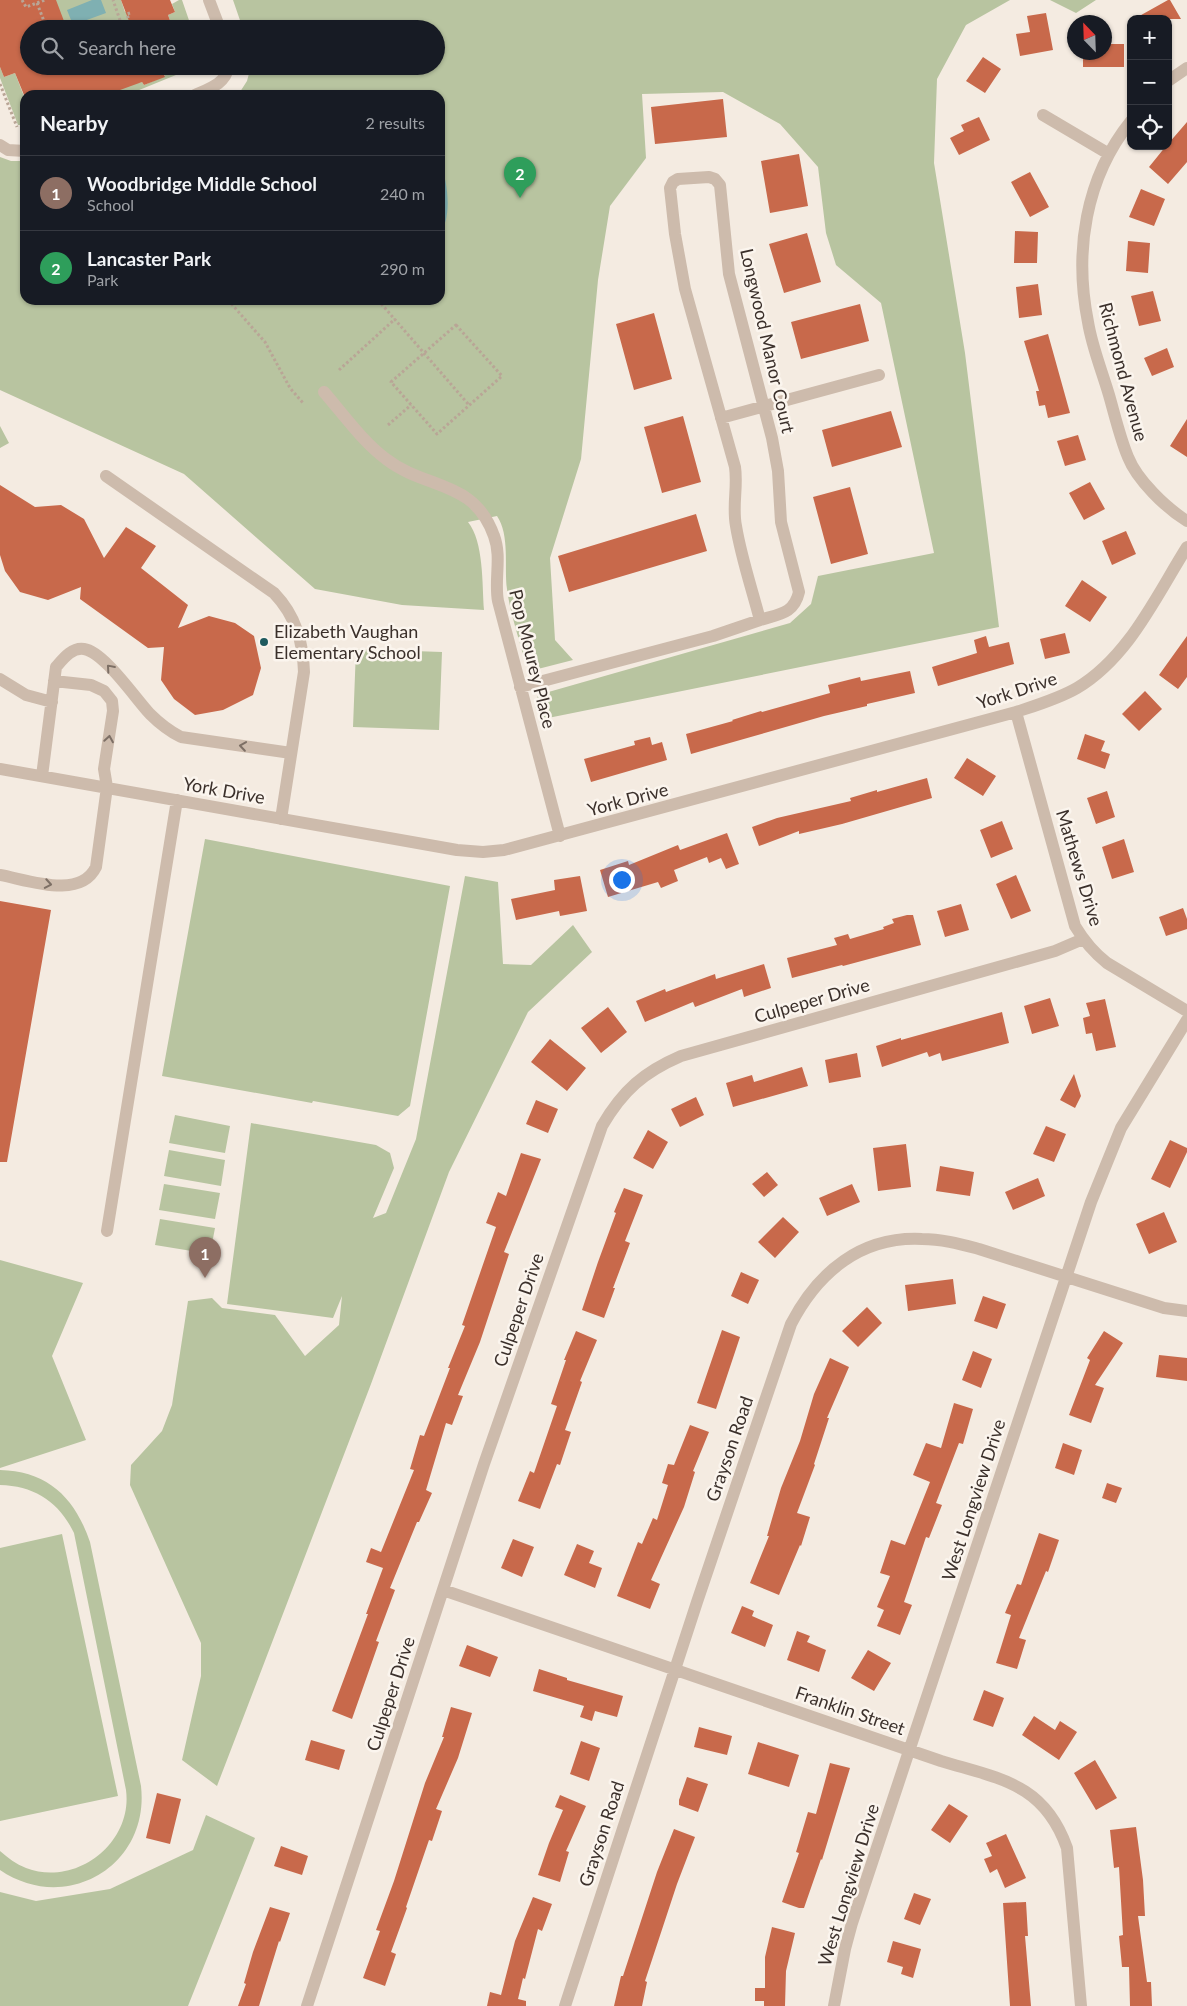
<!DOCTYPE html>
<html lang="en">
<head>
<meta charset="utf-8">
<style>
	:root { --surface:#171b24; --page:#20242c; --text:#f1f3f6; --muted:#9ea1a6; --line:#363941; --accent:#1a73e8 }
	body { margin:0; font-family:Lato,sans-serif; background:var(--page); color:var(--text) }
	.controls { position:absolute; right:15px; top:15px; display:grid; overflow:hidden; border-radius:10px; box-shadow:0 1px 4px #0004 }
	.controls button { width:45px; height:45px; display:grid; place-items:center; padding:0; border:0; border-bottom:1px solid var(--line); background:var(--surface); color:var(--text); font:25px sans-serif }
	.compass { position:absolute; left:1067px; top:15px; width:45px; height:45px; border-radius:50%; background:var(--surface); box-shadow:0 1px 4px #0004; rotate:337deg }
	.you { position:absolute; left:621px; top:879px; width:18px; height:18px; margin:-12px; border:4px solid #fff; border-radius:50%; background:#1a73e8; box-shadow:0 0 0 8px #1a73e833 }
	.badge { display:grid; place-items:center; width:32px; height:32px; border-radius:50%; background:var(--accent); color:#fff; font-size:16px; font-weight:700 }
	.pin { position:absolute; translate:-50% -41px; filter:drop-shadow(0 1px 2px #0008) }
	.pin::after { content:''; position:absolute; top:26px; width:18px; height:15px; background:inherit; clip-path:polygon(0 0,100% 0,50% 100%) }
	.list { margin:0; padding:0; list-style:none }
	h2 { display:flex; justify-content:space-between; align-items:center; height:65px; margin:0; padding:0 20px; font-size:21px }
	h2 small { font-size:16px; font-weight:400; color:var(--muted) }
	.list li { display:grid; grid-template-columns:32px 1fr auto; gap:15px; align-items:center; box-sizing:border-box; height:75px; padding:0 20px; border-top:1px solid var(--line) }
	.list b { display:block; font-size:19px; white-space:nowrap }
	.list p { margin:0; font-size:16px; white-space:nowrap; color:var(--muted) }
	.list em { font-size:16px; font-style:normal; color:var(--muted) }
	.icon { flex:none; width:28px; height:28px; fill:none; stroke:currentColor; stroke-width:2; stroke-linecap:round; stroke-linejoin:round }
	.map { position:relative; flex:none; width:1187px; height:2006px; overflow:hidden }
	.search { position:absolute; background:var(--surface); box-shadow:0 1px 4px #0004; left:20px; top:20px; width:425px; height:55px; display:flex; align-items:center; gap:12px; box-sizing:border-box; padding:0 18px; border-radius:28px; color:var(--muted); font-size:19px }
	.panel { position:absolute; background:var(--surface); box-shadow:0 1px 4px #0004; left:20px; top:90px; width:425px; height:215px; border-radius:15px }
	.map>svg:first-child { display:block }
	.green { fill:#b8c4a0 }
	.water { fill:#7fb0b2 }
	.building { fill:#c8694b }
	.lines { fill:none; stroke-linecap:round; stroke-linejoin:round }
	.path { stroke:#b9a596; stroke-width:3; stroke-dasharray:2.5 2.5; stroke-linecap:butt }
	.minor { stroke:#cdbbac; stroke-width:12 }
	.oneway { stroke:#7d6f65 }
	.poi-dot { fill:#1f5a5e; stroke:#fbf5ee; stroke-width:2 }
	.labels { text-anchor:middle; stroke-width:5; stroke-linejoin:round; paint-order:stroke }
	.street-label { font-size:18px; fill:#3b302b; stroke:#fbf5ee }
	.poi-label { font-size:18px; fill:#3b302b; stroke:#fbf5ee; text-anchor:start }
</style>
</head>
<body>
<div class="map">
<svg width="1187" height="2006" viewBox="0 0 1187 2006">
	<rect width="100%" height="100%" fill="#f4ebe1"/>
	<path class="green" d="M30,0h91l4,12 4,-2 5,16 -6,3h-61z
		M179,0h3l10,29h-19l-5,-14 7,-3 -3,-8z
		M233,0h777l-44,25 -29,54 -3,84 31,190 34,274 -456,92 -8,-12 3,-12 252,-72 21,-19 7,-28 116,-23 -53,-250 -45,-38 -10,-32 -8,-66 -38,-43 -57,-32 -81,2 4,64 -36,48 -12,74 -17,179 -31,99 5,82 18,20 -39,10 -9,-8c-6,-24 -15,-49 -18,-73 -3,-22 3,-54 -10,-73l-29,6c16,20 14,62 16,88l-82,-5 -87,-16 -131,-115 -184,-84v-233l11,4h14v139h415v-205h-202l9,-14 4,-15h185v-37h-193z
		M1050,0h46l-20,13z
		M182,66h16l-71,29h-7l-2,-9 24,-4 2,3 21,-9 -2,-2z
		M0,67l4,10 11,-4 10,26v26h-7l-18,-47z
		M0,426l9,17 -9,5z
		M356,649l86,3 -3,78 -86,-3z
		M205,839l245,47 -40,220 -12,10 -85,-15 -1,2 -150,-27z
		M465,876l33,6 5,82 28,1 42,-40 19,27 -64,60 -79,160 -78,212 -154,402 -35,-26 19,-84v-33l-71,-158 1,-20 31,-34 10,-26 16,-104 24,-3 10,10 53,7 30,41 34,-31 3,-29 -9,22 -106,-14 24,-181 125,22 14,8 4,15 -21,50 13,-5 30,-74z
		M175,1115l55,11 -5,27 -56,-10z
		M169,1150l56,10 -4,26 -57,-10z
		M164,1184l56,9 -5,26 -56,-9z
		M160,1219l55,9 -5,26 -55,-9z
		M0,1260l83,23 -31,73 34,84 -86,28z
		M0,1470c48,1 75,28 90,72l51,244c9,80 -75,129 -141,84v-19c8,7 16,13 26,17 50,19 107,-25 100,-78l-52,-257c-15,-31 -39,-47 -74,-48z
		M62,1534l56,262 -118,25v-273z
		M206,1815l49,23 -67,168h-188v-114l36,9 74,-12 83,-39z"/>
	<path class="water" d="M92,0h9l5,13 -33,12 -6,-15z
		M440,160c6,19 11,43 5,63l-5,2z"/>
	<path class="building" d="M0,0h56l11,29h-38v37h131l5,11 -21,8 -2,-3 -22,8 2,5h-98l-9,-22 -11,4 -4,-10z
		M121,0h49l5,12 -7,3 5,14h-41z
		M1168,0h2l11,19h-47z
		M1046,13l7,37 -33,6 -4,-22 14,-2 -3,-16z
		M1104,44h20v23h-41v-15h21z
		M983,57l18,12 -16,24 -19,-12z
		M723,99l4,38 -72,7 -4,-37z
		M979,117l11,23 -31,15 -9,-17 14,-7 -3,-6z
		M1187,122v40l-19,22 -19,-17 17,-21h2v-2z
		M799,154l9,52 -38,7 -9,-52z
		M1030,172l19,35 -19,10 -19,-35z
		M1141,189l24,10 -11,27 -25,-9z
		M1015,231l23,1 -1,31h-23z
		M807,233l14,49 -37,11 -15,-49z
		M1128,241l22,2 -2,30 -22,-2z
		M1038,284l4,31 -23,3 -3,-31z
		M1153,291l8,30 -22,5 -8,-30z
		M860,304l9,37 -68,18 -10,-37z
		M654,313l18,66 -38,11 -18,-66z
		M1048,334l22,79 -22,5 -3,-13 -6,1 -3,-15h3l-15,-50z
		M1167,348l7,19 -22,9 -8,-18z
		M891,411l11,36 -70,20 -10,-37z
		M683,416l18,66 -39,11 -18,-66z
		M1187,419v38l-17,-11z
		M1078,435l8,25 -21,6 -8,-25z
		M1090,482l15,27 -21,11 -15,-27z
		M0,485l35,22 26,-2 23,14 20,39 22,-31 30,19 -15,22 47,37 -10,23 31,-12 26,7 19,13 7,32 -8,27 -30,15 -28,5 -21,-16 -13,-19 3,-33 -16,1 -68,-49 1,-12 -33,13 -28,-8 -15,-21 -5,-16z
		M850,487l18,67 -37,10 -18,-67z
		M696,514l11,37 -138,41 -11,-36z
		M1126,531l10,23 -24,11 -10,-24z
		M1082,580l25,17 -17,25 -25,-16z
		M1065,633l5,20 -25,6 -5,-20z
		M986,636l3,11 20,-5 5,22 -76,22 -6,-19 45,-14 -3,-13z
		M1187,636v41l-9,12 -19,-14z
		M910,671l5,22 -48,11v2l-43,10 -133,38 -5,-20 47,-13 -1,-1 29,-9 1,1 68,-19 -2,-8 32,-8 1,4z
		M1145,691l17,18 -23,22 -17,-17z
		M1085,734l20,7 -4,10 9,3 -5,15 -28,-10z
		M650,737l2,8 10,-3 5,18 -76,22 -7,-23 51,-14 -1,-4z
		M967,758l29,18 -13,20 -29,-18z
		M927,778l5,20 -90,26 -43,10v-3l-40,15 -7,-19 25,-9 74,-17 -1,-3 27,-8v2z
		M1107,791l8,26 -19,7 -9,-26z
		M1002,821l11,28 -22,9 -11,-28z
		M727,833l12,31 -13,5 -5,-11 -12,5 -2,-6 -33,13 4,11 -17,7 -3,-6 -50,15 -8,-27 28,-9 1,4 49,-20 2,5z
		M1124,839l10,33 -22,7 -10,-32z
		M1016,875l15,36 -20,8 -15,-35z
		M580,876l7,35 -27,5 -1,-5 -43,9 -5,-21 44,-9 -1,-10z
		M0,901l51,9 -44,252h-7z
		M961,904l8,26 -24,7 -8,-26z
		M1183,908l4,11v10l-21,7 -7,-19z
		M907,915h6l8,30 -78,21 -1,-1 -50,13 -5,-20 50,-13 -3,-7 14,-4 2,5 34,-10 -1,-2 11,-4 -2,-4z
		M764,964l7,24 -27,9 -2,-8 -47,18 -2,-5 -48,20 -9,-21 29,-12 1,3 49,-18 1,5z
		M1050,998l9,28 -27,8 -8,-28z
		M1105,999l11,48 -20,4 -4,-18 -6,1 -3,-16 7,-2 -4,-13z
		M608,1007l19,25 -26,21 -20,-25z
		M1002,1012l7,31 -67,18 -2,-8 -11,4 -2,-5 -45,15 -6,-21 25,-8v2z
		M550,1039l36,29 -19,23 -36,-29z
		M857,1053l4,24 -32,6 -4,-23z
		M802,1067l6,19 -75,21 -7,-24 26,-8 2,7z
		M1074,1074l7,22 -6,12 -15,-8z
		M696,1097l8,18 -24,12 -9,-18z
		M536,1100l22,9 -10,24 -22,-9z
		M1046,1126l20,8 -12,28 -21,-8z
		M648,1130l20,12 -15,27 -20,-11z
		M1170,1140l17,8v4l-17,36 -19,-9z
		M906,1144l5,43 -33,4 -5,-43z
		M521,1153l20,6 -37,93 5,2 -29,88 -22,53 5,1 -11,29 -6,-2 -20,67 6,3 -13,29h-2l-27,66 5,2 -19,51 3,1 -27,77 -20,-8 36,-97h-2l17,-46 -17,-6 5,-14 10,4 33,-82 -4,-1 10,-34 4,1 26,-68h-2l17,-42 -3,-1 34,-98 -10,-4 12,-31 8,4z
		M940,1166l34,6 -4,24 -34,-5z
		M767,1172l11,13 -14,12 -12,-13z
		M1038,1178l7,18 -32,14 -8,-18z
		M852,1184l8,18 -33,14 -8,-18z
		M624,1188l19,7 -18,46 5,2 -17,45h2l-11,30 -22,-8 16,-48 18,-49 -2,-1z
		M1164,1212l13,30 -28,12 -13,-30z
		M783,1217l16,15 -24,26 -17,-16z
		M741,1272l18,8 -11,24 -17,-8z
		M953,1279l3,25 -48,7 -3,-26z
		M983,1296l23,8 -9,25 -23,-8z
		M867,1307l15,16 -24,24 -16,-16z
		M722,1330l18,7 -24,72 -19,-6z
		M576,1331l21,9 -17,41 2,1 -17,48 6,2 -11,33 -3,-1 -17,45 -22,-8 12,-30 4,2 23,-67 -6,-2 15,-44h-2z
		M1104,1331l19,12 -28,42 9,3 -13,35 -22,-8 21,-55 -3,-2z
		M973,1351l19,8 -11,29 -19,-8z
		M1159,1355l28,3v23l-31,-4z
		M830,1358l19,9 -22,51h2l-15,46 1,1 -18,48 13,4 -9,29 -1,-1 -21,50 -29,-12 19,-47h-2l14,-48 19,-47 14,-47z
		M954,1403l19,6 -10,35 -4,-1 -23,60 6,2 -13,33 -3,-1 -22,65 8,3 -12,30 -23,-9 7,-16 -7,-3 13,-31 -10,-3 11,-33 14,5 25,-63 -17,-7 13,-32 15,5z
		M690,1425l19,7 -16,39 2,1 -11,35 -33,73 9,4 -10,25 -33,-13 21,-54 4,2 11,-26 4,2 11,-35 -6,-2 6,-19 6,1z
		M1063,1443l19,7 -8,25 -19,-7z
		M1107,1483l15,5 -6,15 -14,-5z
		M1039,1533l20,7 -11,32 -2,-1 -27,67 7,2 -9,29 -21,-6 15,-48 -6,-2 12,-29 4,1z
		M513,1539l21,8 -12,30 -21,-9z
		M577,1544l17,7 -5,12 13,5 -7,20 -31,-13z
		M742,1606l12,5 -2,5 21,9 -8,22 -34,-14z
		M797,1631l13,5 -3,6 19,8 -7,22 -32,-12z
		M467,1645l31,12 -8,20 -31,-11z
		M868,1650l23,13 -17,28 -23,-13z
		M539,1669l28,9v2l56,16 -6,21 -22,-6 -3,10 -12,-4 4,-11 -51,-15z
		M984,1690l20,8 -11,29 -20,-7z
		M451,1707l21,6 -14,45 -22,51 6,2 -10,30 -3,-1 -23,67 1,1 -16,44 5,2 -11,32 -22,-8 17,-47 -4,-1 18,-49 31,-98 19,-46h-2z
		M1034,1716l21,14 5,-9 17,11 -18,28 -37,-25z
		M699,1727l33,9 -5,19 -33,-8z
		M311,1740l34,10 -6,20 -34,-10z
		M581,1741l19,7 -11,33 -19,-7z
		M758,1742l41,13 -10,32 -41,-13z
		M1095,1760l22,38 -21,12 -22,-37z
		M830,1763l20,5 -28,92 -1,-1 -17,49h-5l-17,-6 17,-49 -3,-1 12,-40 8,2z
		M687,1777l21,7 -10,28 -19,-7v-5z
		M157,1793l24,6 -11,45 -24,-6z
		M560,1795l26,11 -20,45 3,1 -9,30 -22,-7 11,-32 14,-33 -8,-3z
		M949,1804l19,12 -18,27 -19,-13z
		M1136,1827l7,53 2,36h-7l9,66h4l1,24h-22l-1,-39h-7l-3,-31 4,-1 -4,-68 -5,1 -4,-38z
		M674,1829l21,8 -18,47 -32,97 2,1 -5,24h-28l7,-30h2l34,-104z
		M1006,1834l20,44 -21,10 -8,-19 -7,4 -6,-14 8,-3 -6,-13z
		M281,1846l27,10 -6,19 -28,-9z
		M914,1893l17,6 -11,26 -16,-6z
		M533,1897l19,7 -10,27 -4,-2 -13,50 -2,-1 -5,21 8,2v5h-39l3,-14 11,3 14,-54z
		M1026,1902l2,34h-3l6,70h-21l-7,-103z
		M270,1907l20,6 -10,29 -1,-1 -20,65h-21l8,-22 -2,-1 9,-31z
		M772,1927l23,6 -9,38 -1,35h-21v-5h-9v-13h10v-31z
		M893,1941l28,8 -8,29 -12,-4 2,-7 -16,-5z"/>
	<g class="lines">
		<path class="path" d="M22,0l4,7 19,-7
			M37,3l10,26
			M130,13l-3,1 3,10
			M121,23l2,3 10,-3 3,1 2,5
			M118,24l2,5
			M105,29l16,-6 -8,-23
			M0,84l17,43
			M228,300l37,42 25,46 13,15
			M378,300l91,105
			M456,325l46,51 -65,58 -46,-52z
			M339,370l56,-51
			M388,425l23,-20"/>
		<path class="minor" d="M209,0l11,29
			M1168,81l19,-13
			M195,95c16,-7 30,-11 34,-29
			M1043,115l66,39
			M1131,121c-46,57 -57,131 -43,201 4,25 14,49 21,73 6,21 11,43 19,62 9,23 38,51 59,64
			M0,145l8,5 17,1
			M324,392c19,22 39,50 62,67 40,31 88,20 108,77 8,21 0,44 4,65l62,235
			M721,418l158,-43
			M106,476l168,117c22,23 29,49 30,79l-23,147
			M0,679l26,16 26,7
			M520,687l193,-51 47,-16c-8,-31 -19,-63 -24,-94 -4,-20 2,-39 -1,-59l-50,-178 -10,-55 -5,-46 3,-6 5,-3 31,-2 6,2 5,6 9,89 43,164 6,33 3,51 18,70c-5,22 -20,22 -39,28
			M1016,712l59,214c9,15 18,26 32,37l80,48
			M0,769l457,81 26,2 21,-2 512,-138c21,-7 42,-13 61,-24 52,-31 79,-92 110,-141
			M42,776l14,-109c7,-8 16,-20 28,-18 20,3 51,49 66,65 10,10 19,17 31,23l110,16
			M0,875c28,5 80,25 96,-8l11,-80 -3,-18 9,-58 -1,-10 -8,-10 -13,-6 -37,-4
			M107,1231l70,-431
			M443,1590l498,171c59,18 103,22 126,87l14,158
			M307,2006l177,-542 118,-338c21,-36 42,-54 79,-70l374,-105 28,-12
			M565,2006l132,-404 94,-278c27,-52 70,-88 131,-85 20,0 38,5 57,10l185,59 23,3
			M834,2006l11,-57 7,-26 239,-721 30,-74 66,-108"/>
	</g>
	<defs><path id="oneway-chevron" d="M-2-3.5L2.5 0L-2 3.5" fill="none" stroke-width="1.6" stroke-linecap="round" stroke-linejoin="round" transform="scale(1.25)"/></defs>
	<g class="oneway">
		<use href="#oneway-chevron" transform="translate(110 668) rotate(-131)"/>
		<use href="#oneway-chevron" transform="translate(109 739) rotate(-81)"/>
		<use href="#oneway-chevron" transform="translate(243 746) rotate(-172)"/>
		<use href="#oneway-chevron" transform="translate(48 884) rotate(10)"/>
	</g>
	<circle class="poi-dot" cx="264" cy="642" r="5"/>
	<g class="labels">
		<g class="street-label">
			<text transform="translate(767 341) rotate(77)" y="6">Longwood Manor Court</text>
			<text transform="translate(1123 372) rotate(75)" y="6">Richmond Avenue</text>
			<text transform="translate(532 659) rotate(76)" y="6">Pop Mourey Place</text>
			<text transform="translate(1017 691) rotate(-18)" y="6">York Drive</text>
			<text transform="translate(224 791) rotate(10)" y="6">York Drive</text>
			<text transform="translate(628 800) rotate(-15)" y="6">York Drive</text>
			<text transform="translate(1079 868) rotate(73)" y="6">Mathews Drive</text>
			<text transform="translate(812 1001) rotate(-16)" y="6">Culpeper Drive</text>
			<text transform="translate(519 1310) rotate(-71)" y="6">Culpeper Drive</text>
			<text transform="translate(730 1449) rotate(-71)" y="6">Grayson Road</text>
			<text transform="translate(974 1500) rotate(-72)" y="6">West Longview Drive</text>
			<text transform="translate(391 1694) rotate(-72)" y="6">Culpeper Drive</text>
			<text transform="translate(850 1711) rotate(19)" y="6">Franklin Street</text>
			<text transform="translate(602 1834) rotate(-72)" y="6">Grayson Road</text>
			<text transform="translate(849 1885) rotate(-73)" y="6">West Longview Drive</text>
		</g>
		<g class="poi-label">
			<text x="274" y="638">Elizabeth Vaughan<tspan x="274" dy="21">Elementary School</tspan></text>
		</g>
	</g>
</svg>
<div class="controls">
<button>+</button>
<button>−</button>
<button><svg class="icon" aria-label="locate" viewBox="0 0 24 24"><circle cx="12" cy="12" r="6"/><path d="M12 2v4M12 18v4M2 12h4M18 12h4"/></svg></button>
</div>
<svg class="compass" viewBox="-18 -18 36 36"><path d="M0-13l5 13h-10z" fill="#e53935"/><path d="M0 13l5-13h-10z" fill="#9ea1a6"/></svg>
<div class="you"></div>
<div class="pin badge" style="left:205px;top:1278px;background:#8d6e63">1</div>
<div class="pin badge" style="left:520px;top:198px;background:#2e9e5b">2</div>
<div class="search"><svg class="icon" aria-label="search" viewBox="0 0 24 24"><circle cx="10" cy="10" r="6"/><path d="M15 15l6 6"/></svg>Search here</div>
<section class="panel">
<h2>Nearby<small>2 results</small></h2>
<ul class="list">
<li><span class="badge" style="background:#8d6e63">1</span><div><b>Woodbridge Middle School</b><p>School</p></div><em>240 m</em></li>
<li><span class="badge" style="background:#2e9e5b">2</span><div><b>Lancaster Park</b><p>Park</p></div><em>290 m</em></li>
</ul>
</section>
</div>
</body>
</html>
